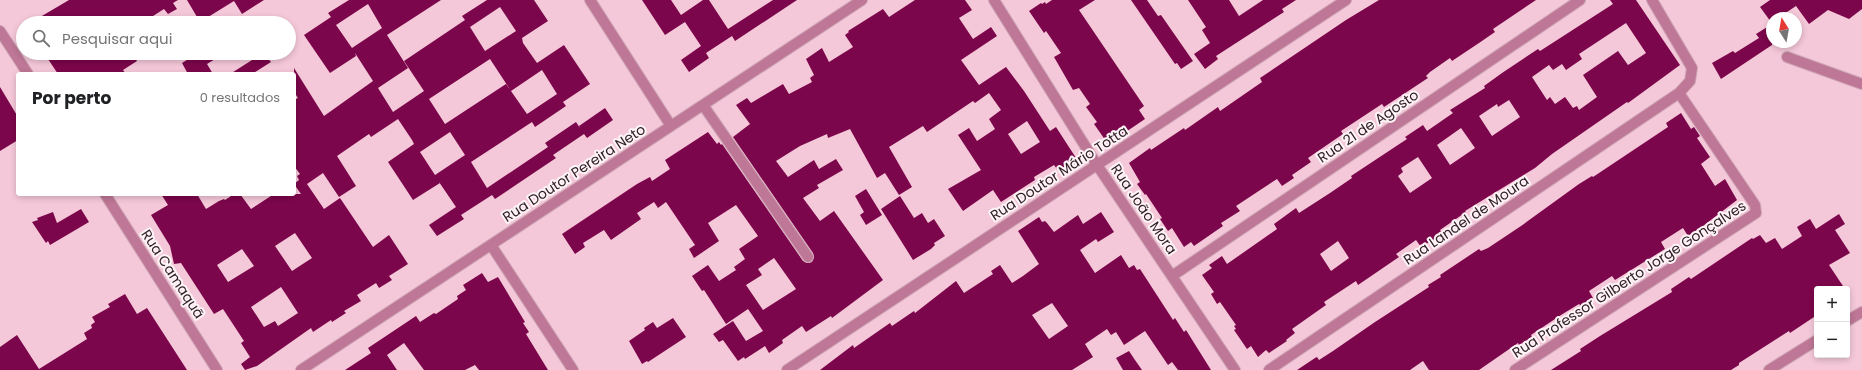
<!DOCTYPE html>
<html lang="pt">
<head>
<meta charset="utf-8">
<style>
	:root { --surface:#fff; --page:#f6f6f6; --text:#202124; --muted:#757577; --line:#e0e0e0 }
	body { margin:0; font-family:Poppins,sans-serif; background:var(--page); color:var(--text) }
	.controls { position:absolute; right:12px; bottom:12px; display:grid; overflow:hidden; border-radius:4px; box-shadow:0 2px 6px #0003 }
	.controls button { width:36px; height:36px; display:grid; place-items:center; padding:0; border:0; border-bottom:1px solid var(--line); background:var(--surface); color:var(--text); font:20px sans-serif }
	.compass { position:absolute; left:1766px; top:12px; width:36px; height:36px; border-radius:50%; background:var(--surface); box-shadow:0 2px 6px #0003; rotate:349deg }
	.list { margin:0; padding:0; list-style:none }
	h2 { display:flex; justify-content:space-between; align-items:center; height:52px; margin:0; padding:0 16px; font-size:17px }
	h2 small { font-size:13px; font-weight:400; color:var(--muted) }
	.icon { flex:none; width:22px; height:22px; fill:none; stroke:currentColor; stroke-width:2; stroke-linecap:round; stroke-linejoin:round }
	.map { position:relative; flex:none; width:1862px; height:370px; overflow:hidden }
	.search { position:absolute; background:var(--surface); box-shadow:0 2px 6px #0003; left:16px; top:16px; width:280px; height:44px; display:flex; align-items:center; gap:10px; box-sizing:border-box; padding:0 14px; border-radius:22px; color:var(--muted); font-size:15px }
	.panel { position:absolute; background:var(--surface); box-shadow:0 2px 6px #0003; left:16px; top:72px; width:280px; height:124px; border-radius:4px }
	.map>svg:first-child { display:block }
	.building { fill:#7c064b; fill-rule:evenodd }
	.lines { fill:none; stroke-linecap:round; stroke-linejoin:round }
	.minor-casing { stroke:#cea6b5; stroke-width:12 }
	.minor { stroke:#be7796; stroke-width:10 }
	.labels { text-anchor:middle; stroke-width:4; stroke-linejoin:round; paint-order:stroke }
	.street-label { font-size:14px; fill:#312027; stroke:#fef4f7 }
</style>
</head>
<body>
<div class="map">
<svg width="1862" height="370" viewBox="0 0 1862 370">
	<rect width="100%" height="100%" fill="#f5c8d9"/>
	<path class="building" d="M69,0h109l-5,3 4,6 -9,5 -4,-5 -22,14h-112z
		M187,0h77l-22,14 -8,-13 -34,21z
		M349,0h92l-54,35 21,33 -30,20 15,24 31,-21 -20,-30 61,-41 -3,-4 25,-16h47l14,21 -26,17 1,5 14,20 27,-18 26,39 -27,18 3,4 -31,21 -3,-5 -61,40 16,26 61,-41 -3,-4 31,-21 4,6 -1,-2 26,-18 8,12 -26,18 -3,-4 -31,21 3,3 -61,41 -3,-4 -31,20 3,4 -27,17 -8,-11 27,-18 -17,-25 1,1 -27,17 -25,-38 26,-18 -2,-4 -14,-21 -27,18 -2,-3 -32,22 19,30 -17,11 -16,-24 -16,11 17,25 16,-11 33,49 16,-12 19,29 -19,12 3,4 -13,8 -3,-5 -19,12 4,6 -17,10 2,2 -14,9 -1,-2 -18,12 -2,-4 -54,38 -12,4 -4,-6 9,-7 -9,-14 3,-2 -21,-32 -9,5 -33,-51 -7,1 -4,-18 -19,-31 17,-10 -7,-11h36l9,15 13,-8 5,-2 1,1 9,-6h6l11,15 23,-15h27l-7,-10 5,-4 -2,-4 3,-2 -6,-8v-66l4,-2 -4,-6v-24l30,48 49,-35 -18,-28 1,3 -26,17 -26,-38 27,-18 -3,-4zM368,4l14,24 -30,20 -16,-23zM500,7l16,24 -31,20 -15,-24zM490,59l21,32 31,-21 15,24 -30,20 -21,-30 -61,40 -16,-25zM450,132l15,23 -30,20 -15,-23zM295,233l17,25 -20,13 -17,-25zM242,249l12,17 -26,16 -11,-17zM281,287l17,26 -20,13 -3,-5 -11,6 -13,-20z
		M642,0h29l10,15 22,-15h6l19,29 45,-29h24l-62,41 -3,-5 -26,17 3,5 -20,14 -8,-12 20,-14 -16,-24 -20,13z
		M915,0h50l7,10 -13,8 14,21 18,-12 6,9 -36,24 18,25 27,-18 18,24 26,40 6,-4 22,34 -18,12 -6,-8 -20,12 1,3 -34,22 -8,-12 -30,21 -15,-22 33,-19 -23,-35 11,-7 8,13 18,-12 -6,-10 12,-9 -12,-17 -14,10 -2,-2 -46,31 -4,-6 -34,21 23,40 -13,8 -14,-22 -8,5 -27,-49 -22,9 -1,-4 -27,12 -24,15 12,16 26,-17 5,9 17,-10 7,11 -26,15 2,3 -16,10 17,23 14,-10 49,69 -51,38 -1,-2 -25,16 -4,-6 -20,14 1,3 -14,10 -4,-7 -20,13 -1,-2 -6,4 -15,-21 -4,2 -6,-8 20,-13 13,20 17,-10 -15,-22 -22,15 -22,-34 -2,1 -10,-15 16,-11 11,16 17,-11 -2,-3 11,-8 -6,-10 19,-13 -22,-31 -28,18 11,18 -25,17 -5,-9 6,-4 -29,-43 -8,6 -4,-6 -17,11 4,6 -30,21 -7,-10 -21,13 2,4 -10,7 -13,-20 75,-50 13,-7 2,4 18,-12 -5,-9 43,-28 9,12 2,-2 2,3 1,-1 81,117 5,2 4,-1 2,-5 -1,-4 -80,-116 17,-13 -14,-19 11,-7 4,5 32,-19 6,10 23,-12 -2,-4 4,-3 -8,-16 16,-11 7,14 24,-15 -8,-12 4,-3 -1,-1 35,-22 6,8zM1027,121l13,21 -19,12 -13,-20zM774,258l22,31 -33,21 -17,-25 16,-10 -4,-6z
		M1052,0h43l-16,10 65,96 -5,4 6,9 -37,25 -14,-20 3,-2 -11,-15 4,-3 -11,-16 -6,2 -19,-33 7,-4 -15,-22 -2,2 -15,-22 12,-8 1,1 3,-2 1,2z
		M1131,0h16l11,16 3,-1 32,46 -12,8 -4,-6 -2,1z
		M1188,0h41l10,16 24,-16h33l-14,9 2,3 -68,44 2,3 -13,10 -11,-15 16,-11 -8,-13 4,-3z
		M1379,0h157l-43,29 2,3 -16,11 -27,18 -2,-3 -20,14 -4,4 2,2 -44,29 -2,-3 -41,27 2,3 -35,24 3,4 -19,13 2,3 -12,8 -5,-7 -41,27 4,5 -19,12 2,3 -29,20 -3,-4 -7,5 -12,-19 -4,3 -8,-12 2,-1 -16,-24 -1,1 -8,-11 3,-2 -11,-19 21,-15 1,2 33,-22 1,2 33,-23 2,4 42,-29 -2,-4 86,-58z
		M1610,0h26l44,65 -52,38 -1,-1 -75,52 -17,14 -70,43 1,1 -26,18 3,4 -22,13 -5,-7 -20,14 3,3 -41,28 -2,-4 -32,21 2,3 -34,24 3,4 -9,7 1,1 -18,12 -3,-3 -8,7 -7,-11 -4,3 -13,-19 2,-1 -2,-3 2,-1 -16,-23 -3,2 -6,-10 3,-2 -12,-17 10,-7 -3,-3 13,-9 5,8 50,-35 -3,-5 22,-16 3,5 31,-20 22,-15 -1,-2 56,-37 -2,-2 18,-12 4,6 26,-18 -3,-3 35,-22 -1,-2 18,-13 36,-24 2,2 73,-47zM1626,23l20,30 -18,12 -10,-14 -35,24 14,22 -18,13 -2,-4 -4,2 -8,-11 -10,7 -5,-7 -3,3 -15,-23 17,-12 4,5 9,-6 4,6 16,-11 -3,-5zM1509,100l11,17 -28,19 -13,-20 18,-12 1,3zM1461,128l14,20 -25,17 -13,-20zM1418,157l14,21 -22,15 -12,-17 5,-4 -2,-4zM1338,241l11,17 -18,13 -11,-17z
		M1770,0h92v9l-13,10 -21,-9 -19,14 -13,-18 -18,12h-6l-1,4 -11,-15z
		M1772,24v21l-51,34 -9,-16 21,-12 2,2 24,-15 -3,-4z
		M58,53h74l5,8 -14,9 3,4h-68l-10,-15z
		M198,53h27l-18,11 6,10h-25l-6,-11z
		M263,53l8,9 -19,12h-22z
		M0,87l18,30v23l-18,11z
		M1681,113l10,16 3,-2 6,9 -3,2 13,19 -9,7 14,22 10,-7 12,21 -34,26 -15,10 -5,-8 -22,14 4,7 -50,31 -3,-4 -23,15 4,7 -12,8 -2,-2 -18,11 -30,20 1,2 -13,8 -1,-2 -39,27h-50l-6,-9 -13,9h-113l18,-12 2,-1 2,3 14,-9 42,-29 54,-35 -1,-2 13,-8 -1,-2 39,-26 2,2 7,-3 33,-22 58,-42 13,-8 1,1 75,-50 -2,-4z
		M866,189l16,26 -16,10 -6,-10 4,-3 -9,-16z
		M900,196l14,22 8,-5 6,10 6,-4 11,17 -11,7 1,2 -4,4 -18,11 -32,-51z
		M81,209l8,13 -39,23 -2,-4 -2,2 -14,-21 6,-2 -1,-2 16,-6 4,11z
		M1101,212l13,20 -16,10 -2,-3 -16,11 15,23 26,-18 8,13 5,-3 3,5 3,-1 33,51 2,-2 9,14 2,-2 25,40h-33l-6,-8 -4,3 -23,-34 -21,14 -8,-13 -5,3 -4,-6 -22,15 8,13 -21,13h-252l33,-25 1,3 36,-25 2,3 22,-15 1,2 41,-32 8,12 29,-19 -2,-3 9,-6 12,18 11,-7 16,-12 -21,-33 21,-14 3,5 3,-1 2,2 7,9 24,-17 5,9zM1052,303l16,23 -19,13 -17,-24z
		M1839,214l6,10 -10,6 15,23 -21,12 16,24h-28v26l-27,18 -1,-2 -50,32v2l-8,5h-180l30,-19 -1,-2 20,-13 72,-44 -1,-3 18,-12 2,2 61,-41 1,1 7,-4 6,8 9,-5 7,11 20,-13 -5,-9 13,-8 6,10z
		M482,273l6,9 10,-5 27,45 -2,1 6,9 -3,2 22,36h-69l-4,-5 -10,5h-41l-20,-27 -17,12 10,15h-52l26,-17 -3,-5 48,-32 4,6 14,-9 2,1 22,-15 -1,-3 9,-6 -3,-5z
		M125,294l12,20 10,-6 40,62h-187v-23l17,-12 22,34 48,-30 -3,-6 8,-5 -1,-3 4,-3 -3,-5 18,-10 -2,-3z
		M673,318l13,19 -38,25 -1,-1 -5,3 -13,-23 16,-11 -1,-2 9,-6 4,6z
		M1129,351l6,9 7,10h-19l-7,-12z"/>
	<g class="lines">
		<defs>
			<path id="minor" d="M590,0l81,126
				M994,0l103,165 138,205
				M0,31l28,43
				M1787,57l75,27
				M703,105l105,152
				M105,194l112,176
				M491,245l82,125
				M1172,276l408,-276
				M1847,321l15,-9
				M301,370l561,-370
				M787,370l559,-370
				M1269,370l410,-277 11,-12 2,-13 -40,-68
				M1515,370l241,-157 -1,-8 -76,-112
				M1769,370l48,-30"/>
		</defs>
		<use href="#minor" class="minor-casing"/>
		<use href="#minor" class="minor"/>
	</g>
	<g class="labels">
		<g class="street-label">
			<text transform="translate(1368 126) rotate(-34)" y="5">Rua 21 de Agosto</text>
			<text transform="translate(574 173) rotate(-33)" y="5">Rua Doutor Pereira Neto</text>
			<text transform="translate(1059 173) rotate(-33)" y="5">Rua Doutor Mário Totta</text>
			<text transform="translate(1144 209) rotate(56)" y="5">Rua João Mora</text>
			<text transform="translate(1466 220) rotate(-34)" y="5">Rua Landel de Moura</text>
			<text transform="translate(173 274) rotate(57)" y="5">Rua Camaquã</text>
			<text transform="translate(1629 279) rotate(-33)" y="5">Rua Professor Gilberto Jorge Gonçalves</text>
		</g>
	</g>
</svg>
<div class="controls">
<button>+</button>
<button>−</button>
</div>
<svg class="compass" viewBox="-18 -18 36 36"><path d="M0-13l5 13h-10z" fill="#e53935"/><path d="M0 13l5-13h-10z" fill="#757577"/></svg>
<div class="search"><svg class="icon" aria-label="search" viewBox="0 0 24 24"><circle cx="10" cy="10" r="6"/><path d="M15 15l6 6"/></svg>Pesquisar aqui</div>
<section class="panel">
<h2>Por perto<small>0 resultados</small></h2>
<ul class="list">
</ul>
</section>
</div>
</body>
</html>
